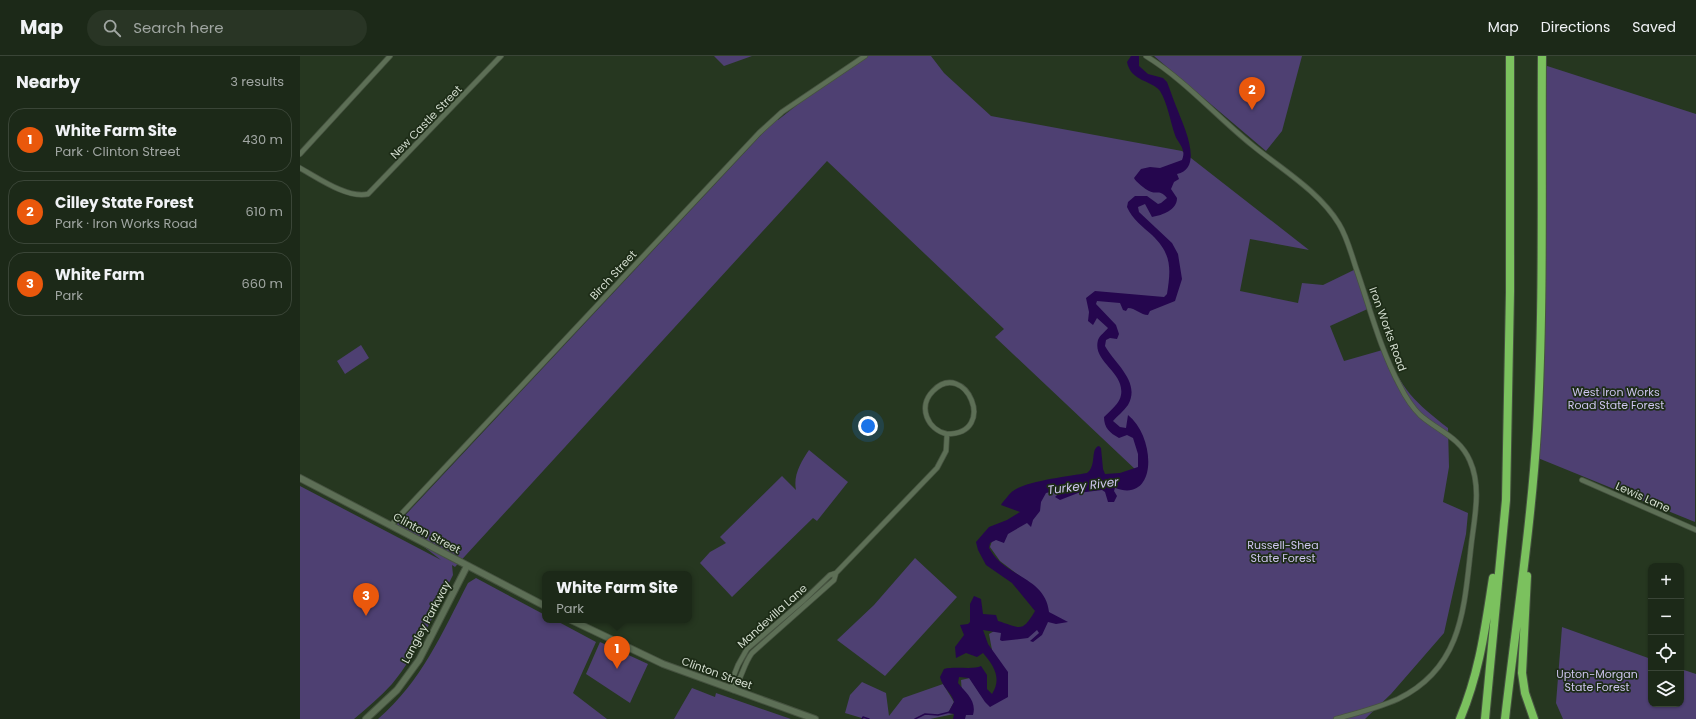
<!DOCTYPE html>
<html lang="en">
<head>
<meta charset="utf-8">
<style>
	:root { --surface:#1c2918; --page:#293525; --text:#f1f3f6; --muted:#a0a6a2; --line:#3a4537; --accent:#ea580c }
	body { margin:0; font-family:Poppins,sans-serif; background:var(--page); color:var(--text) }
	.controls { position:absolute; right:12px; bottom:12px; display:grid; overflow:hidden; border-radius:8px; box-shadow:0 1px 3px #0004 }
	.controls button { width:36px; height:36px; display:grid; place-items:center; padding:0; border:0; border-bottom:1px solid var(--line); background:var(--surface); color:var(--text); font:20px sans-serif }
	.you { position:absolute; left:568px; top:370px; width:14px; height:14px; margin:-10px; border:3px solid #fff; border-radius:50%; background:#1a73e8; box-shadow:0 0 0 6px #1a73e833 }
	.badge { display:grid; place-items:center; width:26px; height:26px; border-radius:50%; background:var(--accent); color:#fff; font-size:13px; font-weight:700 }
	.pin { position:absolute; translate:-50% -33px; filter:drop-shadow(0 1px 2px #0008) }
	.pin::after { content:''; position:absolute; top:21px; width:14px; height:12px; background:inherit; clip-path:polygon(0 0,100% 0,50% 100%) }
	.popup { position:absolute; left:242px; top:515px; width:150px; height:52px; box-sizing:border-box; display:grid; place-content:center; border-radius:8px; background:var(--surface); filter:drop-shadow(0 1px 3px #0005); font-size:13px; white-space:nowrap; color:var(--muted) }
	.popup b { font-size:15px; color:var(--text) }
	.popup::after { content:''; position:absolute; left:50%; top:100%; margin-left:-8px; border:8px solid transparent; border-top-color:var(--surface) }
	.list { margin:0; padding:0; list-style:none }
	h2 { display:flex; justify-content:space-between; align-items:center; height:52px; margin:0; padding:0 16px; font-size:17px }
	h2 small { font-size:13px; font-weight:400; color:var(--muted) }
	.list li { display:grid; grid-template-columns:26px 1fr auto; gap:12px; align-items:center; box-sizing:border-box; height:64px; margin:0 8px 8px; padding:0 8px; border:1px solid var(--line); border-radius:16px }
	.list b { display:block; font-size:15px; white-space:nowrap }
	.list p { margin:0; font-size:13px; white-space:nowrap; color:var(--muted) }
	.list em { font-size:13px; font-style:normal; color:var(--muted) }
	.icon { flex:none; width:22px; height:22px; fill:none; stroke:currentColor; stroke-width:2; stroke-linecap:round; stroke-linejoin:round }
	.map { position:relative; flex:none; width:1396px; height:663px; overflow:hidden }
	header { display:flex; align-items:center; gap:24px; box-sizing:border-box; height:56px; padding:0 20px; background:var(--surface); border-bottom:1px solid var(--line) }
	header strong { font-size:19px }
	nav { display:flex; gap:22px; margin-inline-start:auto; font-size:14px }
	.search { width:280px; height:36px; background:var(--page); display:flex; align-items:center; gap:10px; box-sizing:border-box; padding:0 14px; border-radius:22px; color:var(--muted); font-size:15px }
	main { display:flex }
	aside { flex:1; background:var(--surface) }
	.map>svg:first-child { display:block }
	.green { fill:#4e4072 }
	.water { fill:#25064e }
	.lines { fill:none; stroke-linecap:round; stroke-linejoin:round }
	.stream { stroke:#25064e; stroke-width:1.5 }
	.street-casing { stroke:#465340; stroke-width:6 }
	.secondary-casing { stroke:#465340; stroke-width:8 }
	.highway-casing { stroke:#465340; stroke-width:10 }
	.street { stroke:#5d6f56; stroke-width:4.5 }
	.secondary { stroke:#5d6f56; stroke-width:6 }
	.highway { stroke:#7bc15e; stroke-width:8 }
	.labels { text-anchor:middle; stroke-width:3.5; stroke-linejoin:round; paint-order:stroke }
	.street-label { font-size:11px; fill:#d3ddcf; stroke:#1d2c17 }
	.park-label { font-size:11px; fill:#cdc4ee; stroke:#1d2c17 }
	.water-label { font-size:12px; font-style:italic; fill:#cec5ef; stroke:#1d2c17 }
</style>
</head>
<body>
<header>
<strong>Map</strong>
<div class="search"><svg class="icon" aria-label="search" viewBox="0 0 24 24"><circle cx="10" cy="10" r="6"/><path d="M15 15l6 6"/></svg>Search here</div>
<nav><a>Map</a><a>Directions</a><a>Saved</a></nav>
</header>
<main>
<aside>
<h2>Nearby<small>3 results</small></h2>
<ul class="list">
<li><span class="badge">1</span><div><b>White Farm Site</b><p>Park · Clinton Street</p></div><em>430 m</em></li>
<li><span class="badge">2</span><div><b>Cilley State Forest</b><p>Park · Iron Works Road</p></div><em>610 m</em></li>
<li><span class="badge">3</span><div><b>White Farm</b><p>Park</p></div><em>660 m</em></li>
</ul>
</aside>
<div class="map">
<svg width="1396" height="663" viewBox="0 0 1396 663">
	<rect width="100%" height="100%" fill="#263720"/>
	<path class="green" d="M414,0h38l-28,10z
		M567,0h64l13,17 47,43 191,35 127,99 -59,-11 -10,52 58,12 4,-20 21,2 35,-17 14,39 -42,19 14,35 42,-12c14,40 30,54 62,79l1,39 -6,35 25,11 -2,21 -22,99 -53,61 -26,25h-401l-3,-39 9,-2 10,16h15l4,-7 -10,-53 7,-4 13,5 29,-12 -5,-37 -33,-25 -10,-14 2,-6 49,-48 24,-7 72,-15 -142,-134 9,-8 -177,-168 -372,406 -3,-2 1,10c-18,36 -35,78 -61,109 -12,13 -25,24 -38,35h-54v-233l141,74 -45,-35 380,-406 2,1 43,-34z
		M854,0h148l-20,75 -16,20z
		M1241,8l155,50 -1,408 -162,-66 3,-47z
		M61,289l8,13 -24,16 -8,-13z
		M509,394l39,32 -31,39 -4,-3 -81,79 -32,-34 10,-11 16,-9 -6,-6 62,-61 14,14c-3,-15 5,-28 13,-40z
		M615,502l42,39 -72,79 -48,-36 37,-35z
		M176,522l69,37v5h10l41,22 -23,51 34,26h-229c44,-38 64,-86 90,-136z
		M1262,571l89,32v45h30v-35l15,5v45h-133l-7,-16z
		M300,586l48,22 -18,39 -44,-29z
		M562,626l24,11 3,23 14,-18 40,-14 11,18 -6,11 6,1 -24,5h-65l-20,-6 5,-18z
		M392,632l23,9 1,-4 75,26h-117z"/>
	<path class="water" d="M831,0h8v10l9,8 15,4 4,4c4,10 7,20 11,29 6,16 26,57 -1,63l2,5 -5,3 -3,7 6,9c0,12 -14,17 -25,19l-7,-13 -7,3 1,5 33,31 6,11 4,25 -7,22 -25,10 -2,4c-7,0 -13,-7 -20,-7l-2,3 -3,-1 -3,-7 -23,-2 -1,3 20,21 3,9 -2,5 -7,-1 -4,2 -1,6c10,18 36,36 23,59 -4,6 -11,11 -15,16l7,6 6,1 2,-13c28,22 30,89 -13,73l-1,3 3,5 -3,6h-6l-3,-10 -3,-2 -24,3 -18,7 -5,-3 8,-8 -17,4 -5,9 -1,9 -7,9 -2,7 -4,-4 -19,11 -4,9 -8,-3 -6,3 -1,5c2,3 4,7 7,10 17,19 50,23 53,54l19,10 -12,2 -8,-2 -6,13 -9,7 -3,-1 9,-8 -2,-3 -9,8 -26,3 -2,-1 1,-7 -18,-3 5,14 20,28v25l-18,10 -5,-5 -16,-24 -10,-1 -1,6c8,10 19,18 15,32h-7l-1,4h-12l1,-5 -6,-1 6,-11c-2,-9 -12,-15 -14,-25l4,-8c11,-3 30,1 37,-3l6,9v14l5,5c10,-16 2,-28 -9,-41l-6,4 -11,-4 -10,5 -1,-11 9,-12 -4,-10 8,-1 2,-2v-18l4,-8 7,3 2,15 13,1 2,6c23,7 24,12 37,-10l-23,-28 -26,-18 -8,-15 -2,-8 13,-15 18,-7 13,-8 -19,-7c1,-2 10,-13 12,-14 13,-10 57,-15 74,-18 10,-7 3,-25 12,-27l2,2 2,21 2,5 15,-1 18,-6v-13l-5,-16 -6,-3 -8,3c-9,-5 -15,-10 -15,-21 6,-6 16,-14 17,-22 4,-23 -29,-33 -23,-55 2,-5 7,-8 10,-12l-11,-10 -4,7 -5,-4 1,-9 -3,-14 9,-7 69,6 3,-3c4,-25 5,-40 -15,-59 -9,-8 -20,-16 -25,-28l1,-5 7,-6h12l11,8 3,-1 6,-5c-8,-9 -9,-3 -18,-7 -4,-2 -13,-9 -15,-13l7,-9 9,-2 10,1 22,-8c1,-3 2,-6 1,-9 -1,-6 -6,-10 -8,-16 -5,-14 -7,-31 -15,-44 -8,-11 -29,-9 -33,-29z"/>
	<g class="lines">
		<path class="stream" d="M562,663l1,-2 6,2
			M615,663l10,-5 13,1 12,-3"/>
		<defs>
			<path id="street" d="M846,0c39,24 70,60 106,89 29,24 67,46 87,79 8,13 12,29 17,44 14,40 24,81 44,118 5,10 12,21 20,29 18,16 40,22 50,46 12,27 4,58 1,86 -7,62 -9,121 -73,152 -20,9 -41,14 -62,20
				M0,98l90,-98
				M0,112c18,10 48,31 68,26l133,-138
				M1282,424l114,50
				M91,469l368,-392 23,-21 83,-56
				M433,634c9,-11 10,-25 19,-37l82,-73 2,-7 101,-105 9,-17 1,-17c-19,-4 -30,-27 -14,-43 32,-33 66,43 14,43
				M433,634l-1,-10 6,-15 9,-16 57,-49 26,-25 6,-2"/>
			<path id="secondary" d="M0,422l245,128
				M271,564l92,44 152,55
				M66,663l31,-29 22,-30 48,-94"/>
			<path id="highway" d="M1227,520l-5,97 3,20 9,26
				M1160,663c20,-48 25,-91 33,-141
				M1185,663l21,-219 4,-208v-236
				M1205,663c11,-96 26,-192 32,-289 7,-124 4,-250 5,-374"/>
		</defs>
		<use href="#street" class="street-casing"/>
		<use href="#secondary" class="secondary-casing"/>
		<use href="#highway" class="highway-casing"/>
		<use href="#street" class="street"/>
		<use href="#secondary" class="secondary"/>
		<use href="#highway" class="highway"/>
	</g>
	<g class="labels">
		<g class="street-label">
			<text transform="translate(126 66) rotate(-46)" y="4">New Castle Street</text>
			<text transform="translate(313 219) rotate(-47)" y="4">Birch Street</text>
			<text transform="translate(1088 273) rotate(70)" y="4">Iron Works Road</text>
			<text transform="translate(1343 441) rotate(24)" y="4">Lewis Lane</text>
			<text transform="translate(127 477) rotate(28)" y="4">Clinton Street</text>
			<text transform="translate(472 560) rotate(-42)" y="4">Mandevilla Lane</text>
			<text transform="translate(126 566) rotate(-62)" y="4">Langley Parkway</text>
			<text transform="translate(417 617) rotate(20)" y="4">Clinton Street</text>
		</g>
		<g class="park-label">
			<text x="1316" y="340">West Iron Works<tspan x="1316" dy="13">Road State Forest</tspan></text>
			<text x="983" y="493">Russell-Shea<tspan x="983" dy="13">State Forest</tspan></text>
			<text x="1297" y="622">Upton-Morgan<tspan x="1297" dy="13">State Forest</tspan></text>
		</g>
		<g class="water-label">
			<text transform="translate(783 430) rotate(-7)" y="4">Turkey River</text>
		</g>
	</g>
</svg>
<div class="controls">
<button>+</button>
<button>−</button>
<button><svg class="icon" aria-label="locate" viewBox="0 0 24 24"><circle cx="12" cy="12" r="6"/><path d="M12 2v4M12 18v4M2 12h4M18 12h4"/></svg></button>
<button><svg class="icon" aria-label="layers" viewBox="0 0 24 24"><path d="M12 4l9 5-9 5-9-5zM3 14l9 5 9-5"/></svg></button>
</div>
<div class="you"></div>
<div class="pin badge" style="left:317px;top:613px">1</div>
<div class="popup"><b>White Farm Site</b>Park</div>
<div class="pin badge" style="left:952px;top:54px">2</div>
<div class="pin badge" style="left:66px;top:560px">3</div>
</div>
</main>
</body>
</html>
